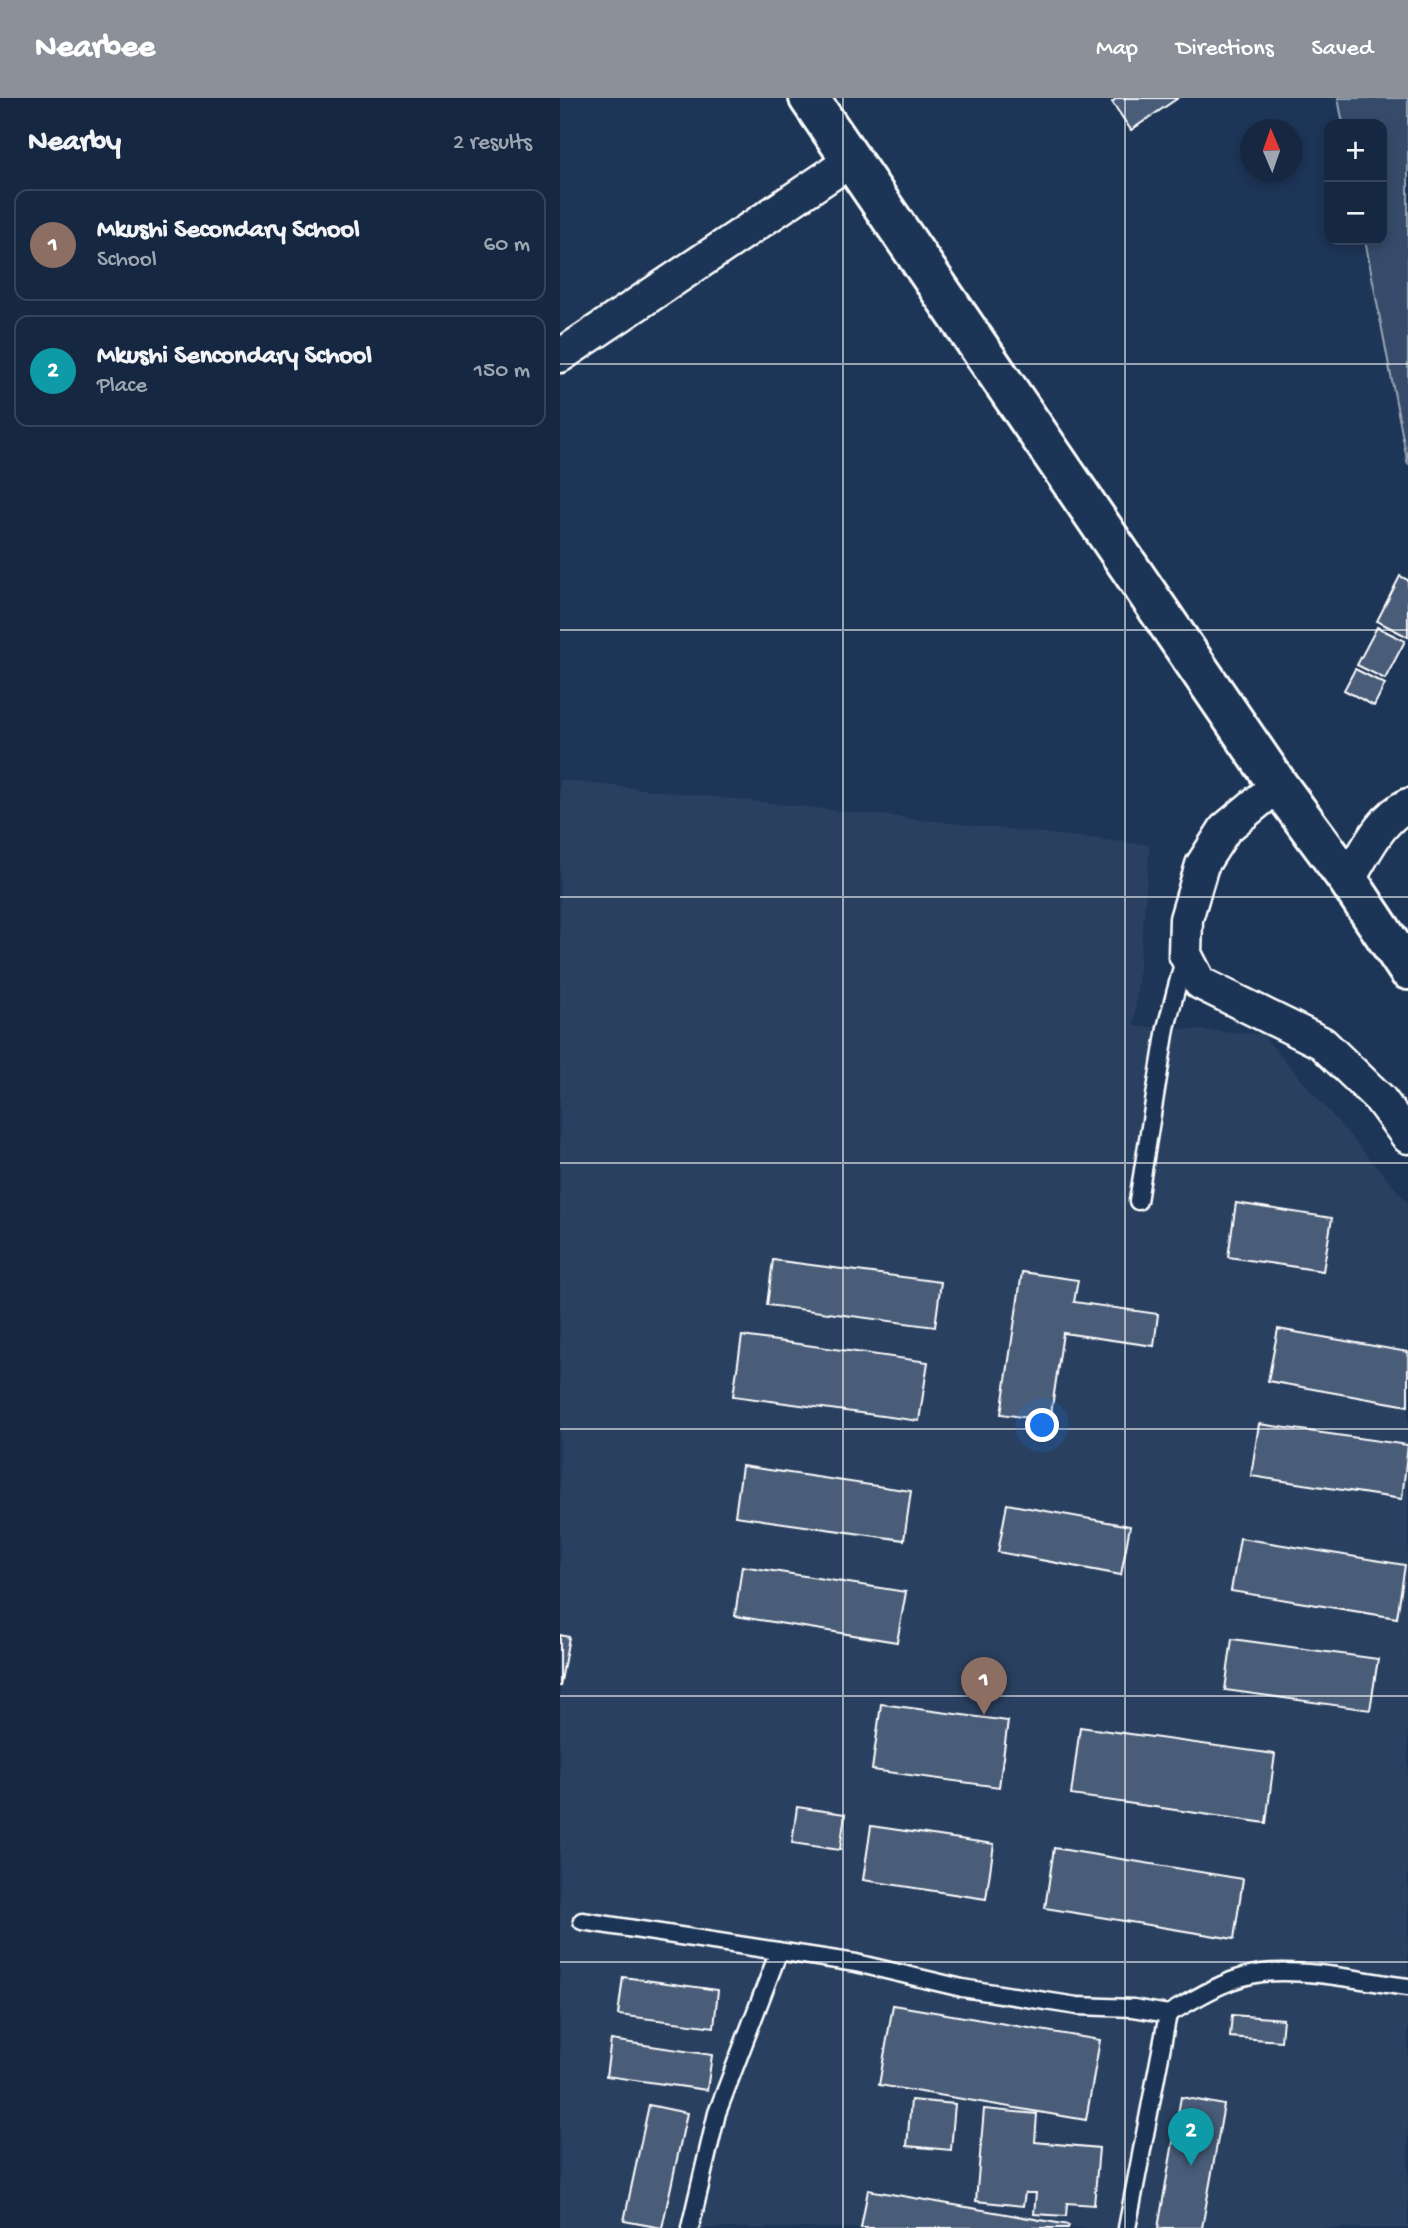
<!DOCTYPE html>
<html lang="en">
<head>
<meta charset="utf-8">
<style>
	:root { --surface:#162841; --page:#23344c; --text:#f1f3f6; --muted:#9ea6b1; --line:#35445a; --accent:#8c9099 }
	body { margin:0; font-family:"Gochi Hand",sans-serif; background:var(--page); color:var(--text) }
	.controls { position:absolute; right:21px; top:21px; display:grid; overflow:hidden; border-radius:14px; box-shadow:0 4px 10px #0003 }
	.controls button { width:63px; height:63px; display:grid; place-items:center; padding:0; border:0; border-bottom:2px solid var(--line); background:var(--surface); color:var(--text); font:35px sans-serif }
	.compass { position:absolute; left:680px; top:21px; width:63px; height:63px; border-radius:50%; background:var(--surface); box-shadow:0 4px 10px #0003; rotate:358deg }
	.you { position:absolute; left:483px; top:1328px; width:24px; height:24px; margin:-18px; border:5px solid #fff; border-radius:50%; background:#1a73e8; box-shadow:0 0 0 10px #1a73e833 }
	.badge { display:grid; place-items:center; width:46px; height:46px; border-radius:50%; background:var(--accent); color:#fff; font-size:23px; font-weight:700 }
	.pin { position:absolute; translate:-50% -58px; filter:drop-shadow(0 2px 4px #0008) }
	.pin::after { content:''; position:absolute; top:37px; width:24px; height:21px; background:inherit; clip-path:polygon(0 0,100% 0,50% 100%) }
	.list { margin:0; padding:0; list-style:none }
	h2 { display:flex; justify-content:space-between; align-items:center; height:91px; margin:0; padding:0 28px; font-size:30px }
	h2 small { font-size:23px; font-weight:400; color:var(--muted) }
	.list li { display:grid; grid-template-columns:46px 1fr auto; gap:21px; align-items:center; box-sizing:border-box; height:112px; margin:0 14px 14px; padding:0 14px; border:2px solid var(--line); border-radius:14px }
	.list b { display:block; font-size:26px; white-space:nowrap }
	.list p { margin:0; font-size:23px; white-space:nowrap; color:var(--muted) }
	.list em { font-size:23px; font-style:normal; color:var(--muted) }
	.map { position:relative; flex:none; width:848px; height:2130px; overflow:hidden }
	header { display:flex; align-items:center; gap:42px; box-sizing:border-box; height:98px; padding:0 35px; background:var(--accent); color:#fff }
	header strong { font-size:33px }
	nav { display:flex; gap:38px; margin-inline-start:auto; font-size:24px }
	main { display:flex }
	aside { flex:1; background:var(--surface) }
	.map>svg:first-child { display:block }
	.built { fill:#2a4161 }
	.green { fill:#364b69; stroke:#9aa5b4; stroke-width:2 }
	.building { fill:#4a5d79; stroke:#fff; stroke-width:2 }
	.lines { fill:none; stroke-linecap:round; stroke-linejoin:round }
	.lane-casing { stroke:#fff; stroke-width:21 }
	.street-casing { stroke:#fff; stroke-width:37 }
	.secondary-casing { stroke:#fff; stroke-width:44 }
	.lane { stroke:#1d3557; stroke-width:16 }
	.street { stroke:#1d3557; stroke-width:32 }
	.secondary { stroke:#1d3557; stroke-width:38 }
	.grid { fill:none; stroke:#fff; stroke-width:2; stroke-opacity:0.55 }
</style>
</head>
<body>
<header>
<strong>Nearbee</strong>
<nav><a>Map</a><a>Directions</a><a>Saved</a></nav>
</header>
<main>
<aside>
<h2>Nearby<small>2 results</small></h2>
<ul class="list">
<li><span class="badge" style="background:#8d6e63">1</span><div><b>Mkushi Secondary School</b><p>School</p></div><em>60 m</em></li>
<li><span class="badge" style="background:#0f9aa8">2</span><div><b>Mkushi Sencondary School</b><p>Place</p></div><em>150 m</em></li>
</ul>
</aside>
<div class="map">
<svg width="848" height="2130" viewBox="0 0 848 2130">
	<rect width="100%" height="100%" fill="#1d3557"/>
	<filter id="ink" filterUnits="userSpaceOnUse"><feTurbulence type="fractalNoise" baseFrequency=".0143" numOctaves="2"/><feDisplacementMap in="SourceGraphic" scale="14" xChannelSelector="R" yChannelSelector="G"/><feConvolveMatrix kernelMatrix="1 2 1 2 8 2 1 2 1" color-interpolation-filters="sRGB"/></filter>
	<g filter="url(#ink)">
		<path class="built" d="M0,682l590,65 -16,181 128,8 146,169v1025h-848z"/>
		<path class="green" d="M778,0h70v367l-43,-225h17v-116h-39z"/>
		<path class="building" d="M557,0h61l-47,32 -19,-28z
			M840,478l8,4v57l-31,-16z
			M817,529l28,14 -20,38 -28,-14z
			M795,571l30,15 -11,22 -30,-16z
			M676,1105l96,15 -9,53 -95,-14z
			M213,1162l168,22 -6,45 -168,-22z
			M462,1174l56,8 -4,22 84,12 -4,32 -91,-13 -13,88 -49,-7z
			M718,1231l130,23v54l-140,-25z
			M182,1238l186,26 -9,59 -186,-25z
			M699,1326l149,21 -6,54 -151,-23z
			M182,1368l169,25 -7,49 -169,-24z
			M447,1406l123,22 -9,49 -123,-23z
			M680,1440l165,27 -8,53 -166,-27z
			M182,1468l164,26 -9,50 -162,-26z
			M0,1537l9,2 -9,50z
			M672,1541l146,20 -8,51 -145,-20z
			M321,1606l127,17 -9,66 -127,-17z
			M520,1629l195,27 -9,69 -195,-28z
			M237,1709l48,7 -5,36 -48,-7z
			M311,1728l123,18 -8,55 -123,-19z
			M494,1750l189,31 -9,60 -189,-31z
			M63,1879l95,13 -4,37 -96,-12z
			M333,1907l207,35 -14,80 -207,-35z
			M672,1917l51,4 -2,22 -51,-4z
			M51,1942l101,15 -5,35 -101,-14z
			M621,1999l43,8 -22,123h-44z
			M351,2002l44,4 -4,46 -44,-4z
			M89,2007l38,8 -25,115 -38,-7z
			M424,2011l53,5 -2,28 64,6 -5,57 -27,-2 -1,13 -32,-2 2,-21h-11l-2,13 -47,-5z
			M308,2092l201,35 -1,3h-207z"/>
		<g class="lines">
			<defs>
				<path id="lane" d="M578,1103l28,-173 19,-72
					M22,1823l274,42 106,25 115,18 56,2 35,6c29,-16 60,-37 94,-41 44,-5 101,8 146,14
					M130,2130l27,-115 62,-162
					M567,2130l41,-214"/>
				<path id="street" d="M0,258l292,-196
					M718,687l-53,44 -23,36 -16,54 -1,35 15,29 122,60 58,56 28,38
					M788,782c17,-26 31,-61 60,-75"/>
				<path id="secondary" d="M249,0l469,687 70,95 60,90"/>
			</defs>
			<use href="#lane" class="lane-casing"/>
			<use href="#street" class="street-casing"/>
			<use href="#secondary" class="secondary-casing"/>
			<use href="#lane" class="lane"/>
			<use href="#street" class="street"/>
			<use href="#secondary" class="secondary"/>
		</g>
	</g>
	<path class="grid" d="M283,0v2130M565,0v2130M0,266h848M0,532h848M0,799h848M0,1065h848M0,1331h848M0,1598h848M0,1864h848"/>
</svg>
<div class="controls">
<button>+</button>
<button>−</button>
</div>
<svg class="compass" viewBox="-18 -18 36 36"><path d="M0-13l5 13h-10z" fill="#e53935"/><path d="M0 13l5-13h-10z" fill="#9ea6b1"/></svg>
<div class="you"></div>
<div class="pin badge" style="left:424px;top:1617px;background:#8d6e63">1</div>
<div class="pin badge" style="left:631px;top:2068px;background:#0f9aa8">2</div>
</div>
</main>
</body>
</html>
